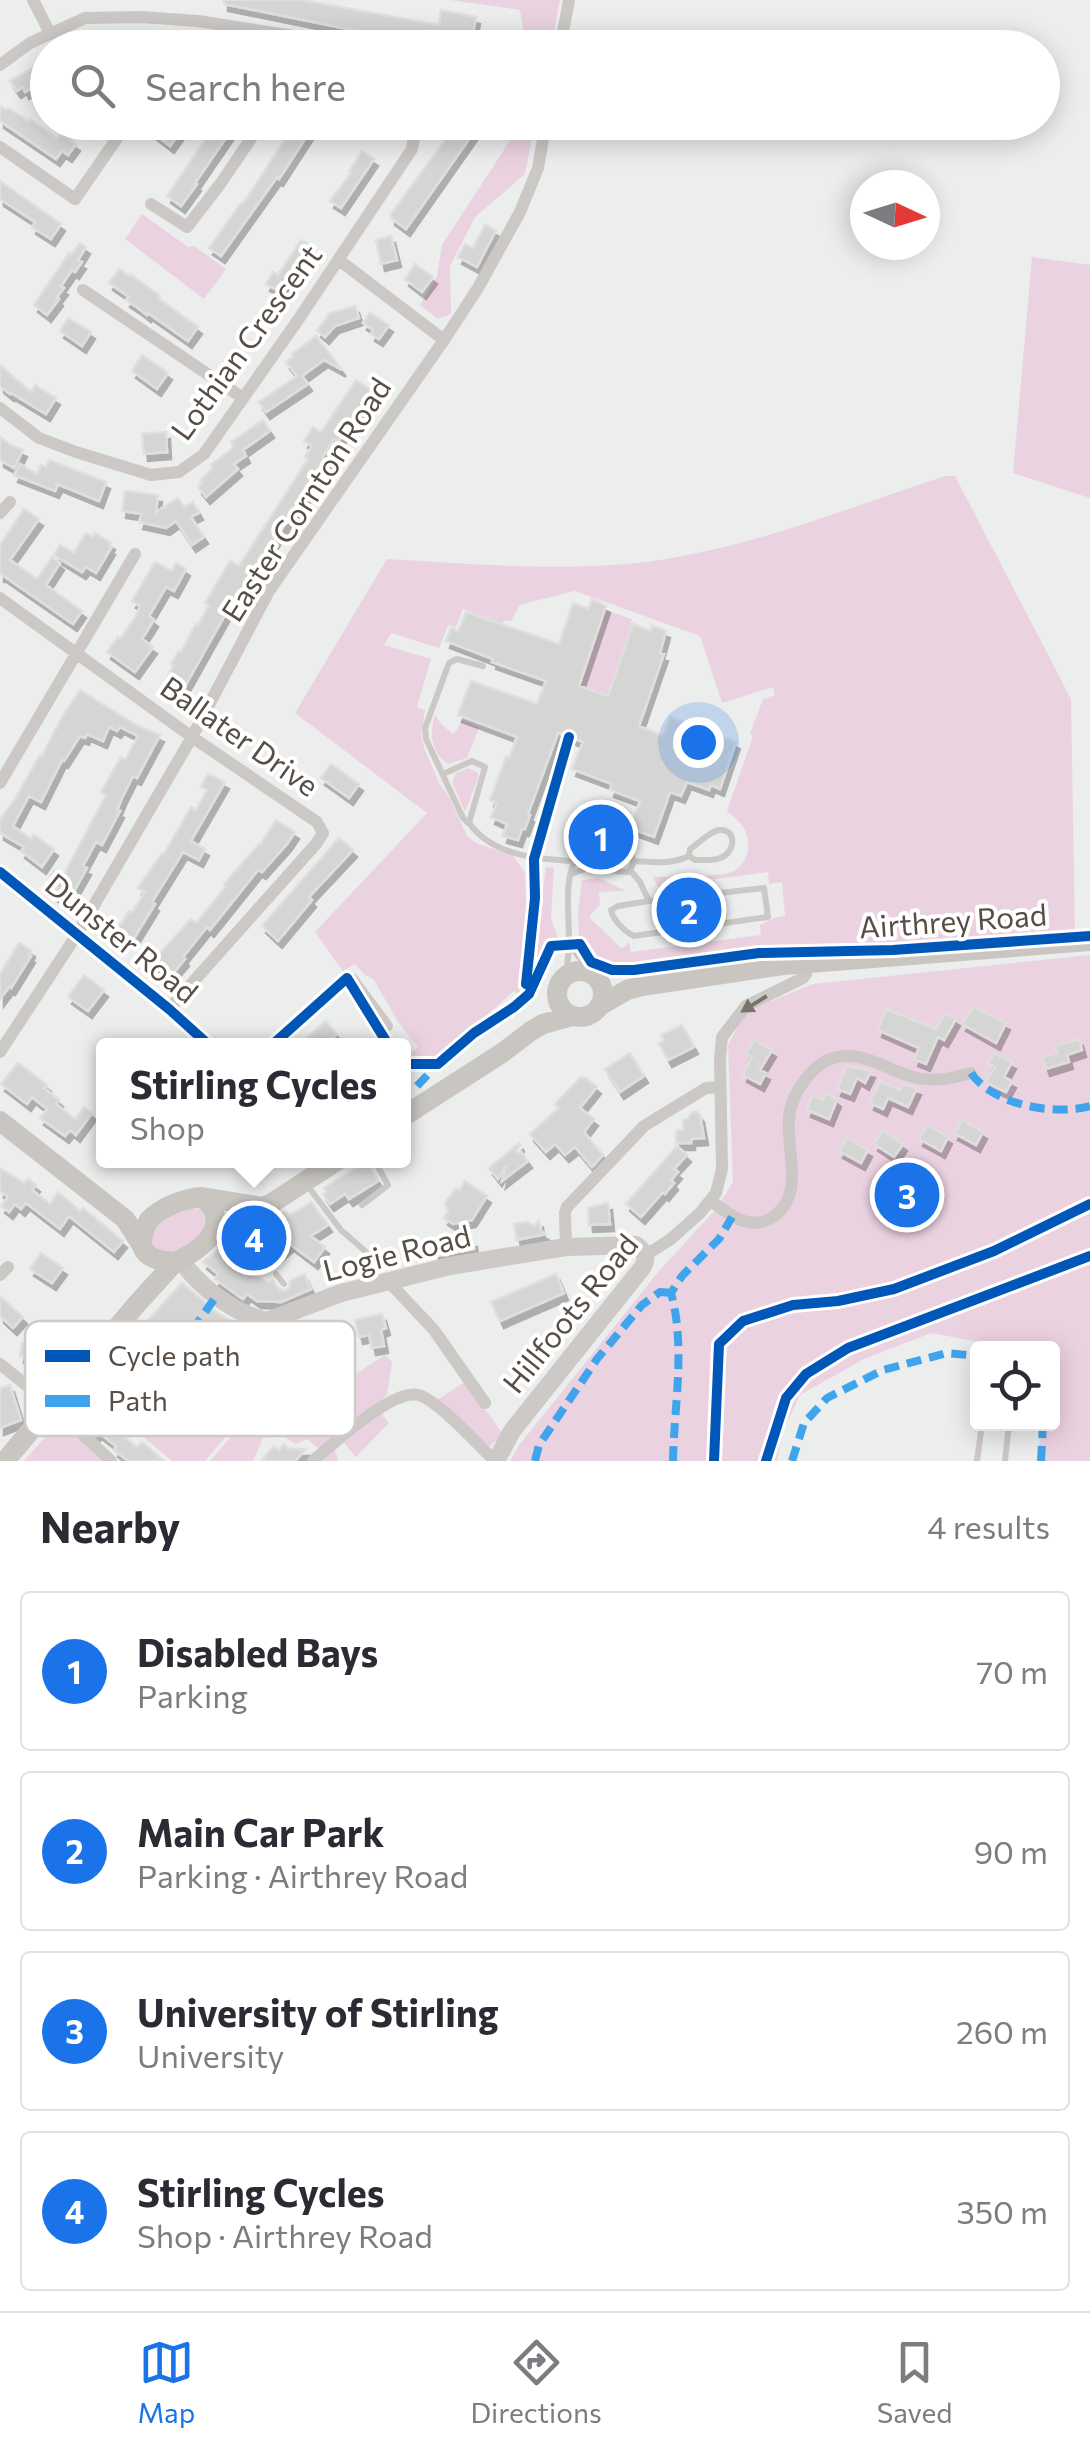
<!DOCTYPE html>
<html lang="en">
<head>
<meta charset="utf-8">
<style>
	:root { --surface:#fff; --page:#f7f7f7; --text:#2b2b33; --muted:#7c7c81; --line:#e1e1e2; --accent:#1a73e8 }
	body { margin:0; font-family:Commissioner,sans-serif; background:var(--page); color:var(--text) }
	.controls { position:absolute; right:30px; bottom:30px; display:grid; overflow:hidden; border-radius:10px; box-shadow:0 5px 25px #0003 }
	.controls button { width:90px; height:90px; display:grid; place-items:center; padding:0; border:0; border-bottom:2px solid var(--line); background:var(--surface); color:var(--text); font:50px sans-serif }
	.compass { position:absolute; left:850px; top:170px; width:90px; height:90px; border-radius:50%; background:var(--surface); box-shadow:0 5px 25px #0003; rotate:94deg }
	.you { position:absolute; left:698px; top:742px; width:35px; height:35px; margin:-25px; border:8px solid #fff; border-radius:50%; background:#1a73e8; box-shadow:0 0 0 15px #1a73e833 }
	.badge { display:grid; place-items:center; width:65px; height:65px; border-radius:50%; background:var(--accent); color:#fff; font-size:32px; font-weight:700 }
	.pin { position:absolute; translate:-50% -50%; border:5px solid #fff; box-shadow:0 2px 10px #0006 }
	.popup { position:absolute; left:96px; top:1038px; width:315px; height:130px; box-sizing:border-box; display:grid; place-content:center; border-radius:10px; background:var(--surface); filter:drop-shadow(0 2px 8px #0005); font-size:32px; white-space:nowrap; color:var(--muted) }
	.popup b { font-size:38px; color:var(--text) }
	.popup::after { content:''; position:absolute; left:50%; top:100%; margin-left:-20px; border:20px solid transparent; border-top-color:var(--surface) }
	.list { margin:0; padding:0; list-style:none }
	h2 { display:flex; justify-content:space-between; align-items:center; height:130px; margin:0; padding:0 40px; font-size:42px }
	h2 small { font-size:32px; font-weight:400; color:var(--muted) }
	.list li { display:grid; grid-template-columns:65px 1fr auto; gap:30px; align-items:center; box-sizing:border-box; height:160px; margin:0 20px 20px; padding:0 20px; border:2px solid var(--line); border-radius:10px }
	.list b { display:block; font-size:38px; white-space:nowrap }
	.list p { margin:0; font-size:32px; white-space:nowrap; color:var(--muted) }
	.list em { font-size:32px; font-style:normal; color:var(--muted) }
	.icon { flex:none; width:55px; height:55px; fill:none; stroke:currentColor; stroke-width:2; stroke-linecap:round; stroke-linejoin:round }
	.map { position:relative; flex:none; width:1090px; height:1461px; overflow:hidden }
	.search { position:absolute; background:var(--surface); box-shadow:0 5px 25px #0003; left:30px; right:30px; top:30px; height:110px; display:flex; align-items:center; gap:25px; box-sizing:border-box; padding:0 35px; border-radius:55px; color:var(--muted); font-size:38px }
	.sheet { height:850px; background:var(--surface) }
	nav { display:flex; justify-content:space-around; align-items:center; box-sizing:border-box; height:140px; border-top:2px solid var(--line); background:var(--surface); font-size:28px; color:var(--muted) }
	nav a { display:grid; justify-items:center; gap:5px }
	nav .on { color:var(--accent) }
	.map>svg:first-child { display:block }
	.green { fill:#ebd2e1 }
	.building { fill:#d5d5d4; stroke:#dfdfde; stroke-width:2.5; filter:url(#shadow) }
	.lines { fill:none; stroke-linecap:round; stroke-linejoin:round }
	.lane { stroke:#cbc8c6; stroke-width:6 }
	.street { stroke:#cbc8c6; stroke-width:12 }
	.secondary { stroke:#ccc9c7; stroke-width:18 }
	.primary { stroke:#c9c6c2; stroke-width:20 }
	.quiet { stroke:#40a4ec; stroke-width:8; stroke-dasharray:15 8; stroke-linecap:butt }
	.cycleway-casing { stroke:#fff; stroke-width:16 }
	.cycleway { stroke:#0057b8; stroke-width:10 }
	.oneway { fill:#7a736c }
	.labels { text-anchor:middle; stroke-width:8; stroke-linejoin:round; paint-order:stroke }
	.street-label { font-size:30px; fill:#584e45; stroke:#fff }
	.key { fill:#fff; stroke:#cdcac7; stroke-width:2.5 }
	.key-label { font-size:28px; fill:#584e45 }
</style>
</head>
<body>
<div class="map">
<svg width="1090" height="1461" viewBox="0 0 1090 1461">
	<defs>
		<filter id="shadow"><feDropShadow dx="4" dy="7" stdDeviation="0" flood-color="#0004"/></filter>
	</defs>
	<rect width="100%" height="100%" fill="#eceded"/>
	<path class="green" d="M450,0h110l-9,47h-25l-6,-37z
		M522,122l13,1 -10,51 -50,43 -25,49 1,48 -13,5 -18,-14 17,-29 5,-31z
		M142,214l46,33 6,-1 32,23 -22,30 -79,-60z
		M1032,257l58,8v233l-77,-25z
		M945,476h10l116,223 4,237 -183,13 -107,2 -9,-5 -12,-1 -138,22c-39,-5 -22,-15 -47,-31l-1,-24 4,-32 17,-2 27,13 -27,1 1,12 -11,13 33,32 7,-7 2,10 130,-17 -1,-10 14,-7 11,-2 -3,-34 -13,2 -1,-12 -97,13 -1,4h-11l-6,-12c18,-1 67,1 81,-6 10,-6 15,-17 14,-28 0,-15 -10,-23 -21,-32l26,-75 -3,-2 13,-35 12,-4 -2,-8 -51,16 -22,-67 -125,-45 -56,14 -8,17 -4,-2 -6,3 -38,-14 -7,18 -8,-2 -9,23 -48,-15 -7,12 47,14 -14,48 8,3 -4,24 3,14 16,37 8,10 19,41 9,7 37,13 12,17 2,70 -5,40 -5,4 4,5 -4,2 -3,-3 -77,69 -33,-1 14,-12 -20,-25 -24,-42 -10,-6 -9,-10 -12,7 -28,-39 112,-119 -132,-100 92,-154c90,5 183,14 273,1 98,-15 191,-53 285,-84z
		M605,610l27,9 -1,4 2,1 -25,72 -29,-10z
		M435,715l6,9 12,10 4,-4 5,-10 17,7 -12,31 -19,6c-17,-11 -19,-31 -13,-49z
		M469,768l9,5v5l-13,34 -13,-30 4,-9z
		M546,867l8,1 -3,52 8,19c-22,10 -21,26 -30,46z
		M1090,955v506h-49l-3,-37h14v-76h-51l-5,-3 -65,-12 -67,26 -64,36 -18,39 -5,27h-267l10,-17 139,-173 57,-62 17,-27 -5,-137 18,-34 67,-27z
		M183,1207l18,2 6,17 -3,10 -34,22 -18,-4 -2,-24z
		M342,1340l4,4 -4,21 12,10 31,-20 7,7 -5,33 -11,11 13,17 -33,34 -12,-14 -9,7 3,11h-21l7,-8 -17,-14 -11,5 -15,-9 -18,3 -10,23h-43l28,-32c34,-2 61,-37 81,-62l-8,-8z
		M465,1382l38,52 -15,14 -51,-48z
		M186,1383l50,41 -31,37h-33l-30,-25z
		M59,1421l43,40h-78z"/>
	<path class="building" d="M224,0h78l137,25 2,-15 35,7 -4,21 -25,-4 -2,11 -22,-3 -1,2 -198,-40z
		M48,59v14l-5,3 3,4 -21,12 -2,-5 -6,4 -7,-10z
		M0,106l7,4 1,-2 21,13 1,-2 27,20 4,-5 15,10 -8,11 -6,-4 -6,8 -56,-38z
		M139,122h38l6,6 -13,18z
		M217,122h6l9,7 -37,54 2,1 -16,22 -14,-10z
		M296,122l14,9 -31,48 -2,-2 -56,79 -12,-8 32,-45 2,1z
		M458,122h23l-75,107 -15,-11v-4z
		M362,151l12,8 -33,49 -11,-7 21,-28 -2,-1z
		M0,181l61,43 -10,15 -19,-12 3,-5 -35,-23z
		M485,225l11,5 -19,37 -19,-10 7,-13 8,4z
		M391,236l6,24 -16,4 -5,-24z
		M301,240l14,9 -17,25 -5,-3 -12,21 -15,-8 7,-12 5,3z
		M80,243l6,4 -8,13 4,2 -7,10 -3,-2 -11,16 3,2 -7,9 2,2 -12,16 -13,-10 35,-52 2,2z
		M415,264l18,13 -11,15 -17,-13z
		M119,269l10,7 1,-2 30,22 -2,2 40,29 -10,14 -40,-28 -1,2 -9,-7 -12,-8 3,-3 -20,-14z
		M355,306l4,12 -24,8 -10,11 -8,-7 11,-14v-2z
		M370,313l19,12 -10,14 -8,-5 2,-4 -10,-7z
		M68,318l23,14 -9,14 -22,-15z
		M316,336l26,34 -18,-10 -22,16 6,8 -42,28 -7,-10 38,-26 -11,-14 8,-6 -2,-2z
		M142,355l26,18 -11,16 -25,-18z
		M0,365l31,27 4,-7 21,13 -10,16 -35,-21 -1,1 -10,-8z
		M356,380l15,10 -33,52 -4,-3 -12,19 6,3 -11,18 -21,33 -2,-2 -42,66 -23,32 -49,87 -17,-10 11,-20 -3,-1 8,-13 2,1 15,-28 2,1 11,-20 -4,-2 25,-42 9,5 69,-107 -3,-2 7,-11 -8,-5 9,-14 8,5z
		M263,420l7,11 -27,19 3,6 -12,8 4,5 -32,28 -8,-10 4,-5 -2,-2 13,-12 -2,-3 23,-18 -3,-5z
		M166,432l1,20 -23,2 -2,-20z
		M0,437l11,8 12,5 -9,18 -14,-8z
		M49,460l57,22 -7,19 -44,-18 3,2 -3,6 -41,-16 6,-11 17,10 4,-9 5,2z
		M125,491l33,4 -2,17 22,-14 6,9 9,-5 6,11 -8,4 13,20 -12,8 -16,-24 -10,7 -27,-6 3,-8 -20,-3z
		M24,509l15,10 -29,41 27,19 15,-22 8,6 -14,22 36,26 -9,13 -72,-50 -1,2v-31z
		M86,533l7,4 2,-4 16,10 -2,4 2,1 -15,25 -10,-6 -4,5 -28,-17 6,-10 14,8z
		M155,562l17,9 4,-8 10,6 -12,22 -8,-4 -17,29 5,4 -12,19 11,8 -18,25 -28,-20 11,-15 2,2 16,-23 4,-10 -8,-5z
		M592,599l14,7 -27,80 29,10 25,-72 18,7 1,-5 14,5 -6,22 4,1 -25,72 24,10 7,-19 66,25 -16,47 -9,-4 -2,5 -22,-8 -6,14 -11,-4 -16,45 -24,-9 10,-27 -30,-11 2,-6 -40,-15 11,-27 -25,-9 -30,81 2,1 -5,14h-3l-4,11 -15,-4 4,-12 -16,-7 6,-14 -7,-3 16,-43 3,1 8,-21 -59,-22 13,-34 66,23 9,-23 -54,-19 1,-3 -47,-18 5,-13 7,3 8,-19 93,32 14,-41 15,6z
		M80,690l56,35 24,10 -23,43 -4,-2 -11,22 -5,12 3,1 -18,34 -6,-3 -13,24 4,2 -14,25 -5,-2 -5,9 -10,-6 4,-7 -9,-5 6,-11 9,5 43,-81 -5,-3 20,-35 4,3 13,-24 -18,-9 -3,4 -8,-4 -6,14 -16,-7 -2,4 -5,-2 -16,25 -2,-1 -21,42 -12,-6 -16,30 18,13 3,-4 20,14 -12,18 -21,-16 3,-4 -24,-14v-14l15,-20 25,-44 2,1 21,-41z
		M331,764l28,20 -10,14 -28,-20z
		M208,774l17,8 -34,59 14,8 -6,11 -16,-8 -31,50 3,2 -22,36 -16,-10 12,-19 3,2 13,-21 -7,-4 24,-35 2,1 27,-47 5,3 11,-20 -6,-3z
		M276,820l19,12 -8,12 -25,28 -4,-2 -48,60 -3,-3 -24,30 2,2 -15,18 -18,-15 39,-43 5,4 30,-37 -2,-2 36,-41 1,1z
		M339,838l14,12 -44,47 3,3 -34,41 -16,-15z
		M19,943l12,7 -2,5 2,1 -20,32 -2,-1 -9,12v-25z
		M84,975l20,15 -16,21 -20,-14z
		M973,1007l33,16 -10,20 -34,-19z
		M886,1009l50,20 9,-16 11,6 -12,21 -6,-3 -12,27 -12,-5 5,-11 -41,-18z
		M326,1021l11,13 -14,12h-10l-6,-8z
		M682,1025l12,22 -26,13 -9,-17 5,-2 -3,-6z
		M1079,1039l3,11 -15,5 2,7 -23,7 -4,-12 15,-4 -2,-7z
		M754,1040l18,10 -12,20 6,3 -6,11 -17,-9 9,-18 -6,-4z
		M630,1053l14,23 -24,16 -15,-23z
		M994,1053l18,9 -8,15 8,4 -6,11 -21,-10 10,-15 -7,-3z
		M18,1063l29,22 -3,3 15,12 -3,4 19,15 9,-12 8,6 -16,22 -6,-5 -5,6 -25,-18 7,-9 -15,-12 -5,7 -26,-20z
		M847,1066l24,5 -6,12 -8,-5 -7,16 -13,-5z
		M580,1078h6l11,9 -17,21 14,11 -10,13 19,23 -11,12 -17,-20 -10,8 -10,-11 -9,8 -16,-18 29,-26 -4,-4z
		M880,1081l20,9 2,-6 15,4 -9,19 -20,-9 -5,11 -13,-6z
		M826,1092l11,8 -8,19 -22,-9 5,-14 11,4z
		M692,1112h5l3,3 4,23 -13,1v4h-15v-10l2,-3h5v-10l5,-1z
		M962,1120l21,12 -7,13 -22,-12z
		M927,1125l21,12 -7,14 -22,-12z
		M883,1130l20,14 -9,13 -20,-13z
		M847,1138l21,12 -7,13 -22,-12z
		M519,1143l1,2 -4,6 2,3 3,-2 7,9 -26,20 4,-15 -8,13 -9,-11z
		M677,1146l10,9 -13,14 4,3 -7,8 3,3 -9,11 -2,-2 -22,25 -15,-13z
		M367,1161l11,20 -29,18 -4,-5 -15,10 -7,-10 4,-2 -3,-4z
		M0,1168l24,15 4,-4 8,6 -4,5 18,14 8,-12 22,19 3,-3 40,33 -9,11 -45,-36 -9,13 -34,-26 -5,6 -6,-5 -6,8 -8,-6 7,-9 -8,-6z
		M465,1181l22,15 -15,24 -19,4 -9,-6 4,-6 -3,-9 10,-14 5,1z
		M311,1202l17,23 -17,11 14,11 -11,15 -24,-18 -13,11 -5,-6 -25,20 21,14 4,-3 7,9 5,2 6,-4v-6l14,-7 7,15 -30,13 -24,-1 -10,-7 -4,5 -28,-20 3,-5 -15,-12 12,-10 30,-20 7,7 32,-28 6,4z
		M608,1203l2,21 -21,1 -1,-17z
		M539,1221l2,10 5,3 -29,6 -3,-16 13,-2 7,4z
		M473,1240l1,9 -38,7 -2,-9z
		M41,1253l22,15 -11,15 -22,-14z
		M556,1274l8,19 -64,28 -9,-19z
		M182,1283l34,29 28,17 2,-1 15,13 4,-3 16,15 3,-3 15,19 -13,19 -9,-5 -17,21 -25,-24 16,-20 -17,-13 -2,2 -33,-26 -12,19 -9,5v10l-10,14 6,5 -26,36 -17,-13 -22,25 28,23 5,-5 22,19h-36l-14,-11 2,-4 -18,-14 -2,2 -18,-20 19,-24 11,11 18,-20 -13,-11 21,-26 -4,-4z
		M0,1296l23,21 -10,11 -13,-12z
		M382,1314l4,14 -5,2 3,16 -12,2 -3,-13 -10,2 -4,-17z
		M22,1343l48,6 5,-5 6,5 -11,14 -50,-7z
		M211,1384l34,33 -4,5 -37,-31z
		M10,1385l11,35 -21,8v-40z
		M284,1444l4,5h18l-11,12h-34l13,-15 5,4z"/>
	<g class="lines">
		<path class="lane" d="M443,774l29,-13 13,6 -16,56c24,33 67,36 104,38
			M468,823l-5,-5 -37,-79 -1,-11 24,-65 8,-4 26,7
			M634,861c20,1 37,4 55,-5l1,-7c8,-5 19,-17 29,-19 18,-2 17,23 1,28 -7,3 -18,2 -25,2l-6,-4
			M630,870l10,12 9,19
			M764,888l4,29 -134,19c-9,-4 -21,-16 -23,-26l7,-4 31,-5z
			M570,945l22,30
			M566,976c1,-11 3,-22 3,-33 0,-49 -14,-116 61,-90 5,8 4,12 -2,19 -23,0 -32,-10 -56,2
			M307,1185l34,45 32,28
			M362,1205l26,-20 -14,-25
			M276,1274l8,10
			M977,1461l5,-37
			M1005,1461l4,-37"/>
		<path class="street" d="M33,0l17,33
			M560,48l9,-48
			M0,65l30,-22 55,-25 56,-1 57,4 128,20 23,7
			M0,147l75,52 47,-68
			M151,204l36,23 34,-44 41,-61
			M339,260l105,80
			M83,290l160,108
			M0,408l39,30 37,14 75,23 28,-3 25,-18 94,-134 114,-171 5,-27
			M0,513l10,-11
			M0,598l192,139 125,85 6,11 -7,11 -147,165
			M0,783l135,-229
			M0,872l169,137 41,37
			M271,1046l76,-68 5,1 35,47
			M0,1052l76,-116 116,-199 77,-146 175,-251 34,-52 42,-76 18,-44 8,-46
			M711,1201c19,14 39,31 62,16 36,-25 8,-75 18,-110 5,-18 20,-39 37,-47 30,-14 61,12 89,18 19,4 36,0 54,-5
			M566,1247l-1,-34 2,-6 77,-81 62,-38 14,-1
			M646,1255l25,-16 29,-26 16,-20 6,-24 -2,-109 2,-23 24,-31 57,-28 3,-4 -1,-11
			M0,1275l8,-8
			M388,1281l46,49 51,73
			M186,1352l32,25 39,38 6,1c19,-9 44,-30 48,-51l-30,-33 -4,-14
			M0,1364l52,42 59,55
			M313,1461c19,-17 80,-72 105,-66 19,4 61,51 77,66"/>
		<path class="secondary" d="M181,1260c18,27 54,54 86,61l74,-28 109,-27 116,-19 70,-2c10,7 12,13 6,23l-130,163 -16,30"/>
		<path class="primary" d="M557 994a23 23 0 1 1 46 0a23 23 0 1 1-46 0Z
			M601,1005l26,-15 15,-4 141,-21 307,-24
			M404,1116l98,-63 29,-22 12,-7 29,-8
			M0,1121l125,98 16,25
			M202,1197c32,28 1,52 -27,65 -17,-1 -37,-5 -32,-26 1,-6 3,-11 6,-16 12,-13 36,-22 53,-23z
			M202,1197l61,10
			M215,1229l57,-26 66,-43
			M5,1461l131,-156 39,-43"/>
		<path class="quiet" d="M971,1073c22,32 83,43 119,33
			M417,1086l21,-22
			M186,1352l13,-22 -1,-8 19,-27
			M535,1461l4,-16 58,-86 45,-54 18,-13 11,1
			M673,1461c1,-56 13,-114 -2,-168l11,-17 37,-37 13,-22
			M792,1461l12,-38 23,-25 56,-28 64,-17 31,3
			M1041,1461l2,-37"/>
		<defs>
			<path id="cycleway" d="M0,872l169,137 41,37
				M526,984l9,-86 -1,-39 35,-122
				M271,1046l76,-68 42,68
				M404,1064h34l36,-31 40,-26 15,-13 22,-48 29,-2 11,18 21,8h22l125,-17 134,-3 197,-14
				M714,1461l5,-117 24,-23 50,-16 45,-4 56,-12 100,-38 96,-47
				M766,1461l20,-63 20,-24 42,-26 242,-92"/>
		</defs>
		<use href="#cycleway" class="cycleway-casing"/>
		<use href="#cycleway" class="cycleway"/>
	</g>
	<defs><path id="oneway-solid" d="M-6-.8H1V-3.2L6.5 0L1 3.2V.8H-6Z" transform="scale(2.5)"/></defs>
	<use class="oneway" href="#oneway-solid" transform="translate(754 1004) rotate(148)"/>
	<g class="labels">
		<g class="street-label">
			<text transform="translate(247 343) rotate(-54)" y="10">Lothian Crescent</text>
			<text transform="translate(307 500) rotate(-57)" y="10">Easter Cornton Road</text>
			<text transform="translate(239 737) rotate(35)" y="10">Ballater Drive</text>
			<text transform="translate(953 922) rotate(-4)" y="10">Airthrey Road</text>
			<text transform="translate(121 939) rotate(39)" y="10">Dunster Road</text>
			<text transform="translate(397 1254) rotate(-14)" y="10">Logie Road</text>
			<text transform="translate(571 1314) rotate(-51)" y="10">Hillfoots Road</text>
		</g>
	</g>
	<rect x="25" y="1321" width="330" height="115" rx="15" class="key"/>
	<rect x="45" y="1350" width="45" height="12" fill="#0057b8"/>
	<rect x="45" y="1395" width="45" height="12" fill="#40a4ec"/>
	<g class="key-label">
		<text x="108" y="1366">Cycle path</text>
		<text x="108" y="1411">Path</text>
	</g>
</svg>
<div class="controls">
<button><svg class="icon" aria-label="locate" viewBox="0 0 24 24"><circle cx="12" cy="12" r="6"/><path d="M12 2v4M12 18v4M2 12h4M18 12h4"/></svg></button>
</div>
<svg class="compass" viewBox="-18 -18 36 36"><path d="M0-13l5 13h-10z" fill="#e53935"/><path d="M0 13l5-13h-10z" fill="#7c7c81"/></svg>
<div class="you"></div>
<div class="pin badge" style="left:601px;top:837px">1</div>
<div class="pin badge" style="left:689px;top:910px">2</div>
<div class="pin badge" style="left:907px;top:1195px">3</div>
<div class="pin badge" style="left:254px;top:1238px">4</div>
<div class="popup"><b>Stirling Cycles</b>Shop</div>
<div class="search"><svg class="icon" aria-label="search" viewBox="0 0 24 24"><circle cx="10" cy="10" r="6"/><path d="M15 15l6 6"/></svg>Search here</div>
</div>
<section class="sheet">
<h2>Nearby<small>4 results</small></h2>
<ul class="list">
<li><span class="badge">1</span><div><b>Disabled Bays</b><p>Parking</p></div><em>70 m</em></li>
<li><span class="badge">2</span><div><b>Main Car Park</b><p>Parking · Airthrey Road</p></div><em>90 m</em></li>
<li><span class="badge">3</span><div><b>University of Stirling</b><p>University</p></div><em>260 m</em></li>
<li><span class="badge">4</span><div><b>Stirling Cycles</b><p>Shop · Airthrey Road</p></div><em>350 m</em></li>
</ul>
</section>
<nav>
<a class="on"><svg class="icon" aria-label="map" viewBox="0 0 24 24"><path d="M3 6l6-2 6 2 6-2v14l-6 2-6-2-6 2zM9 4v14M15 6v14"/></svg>Map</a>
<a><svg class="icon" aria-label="directions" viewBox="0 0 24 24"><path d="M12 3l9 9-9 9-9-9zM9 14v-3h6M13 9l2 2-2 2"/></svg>Directions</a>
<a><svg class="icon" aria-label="saved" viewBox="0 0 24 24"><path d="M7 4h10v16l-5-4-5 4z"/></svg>Saved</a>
</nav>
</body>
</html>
